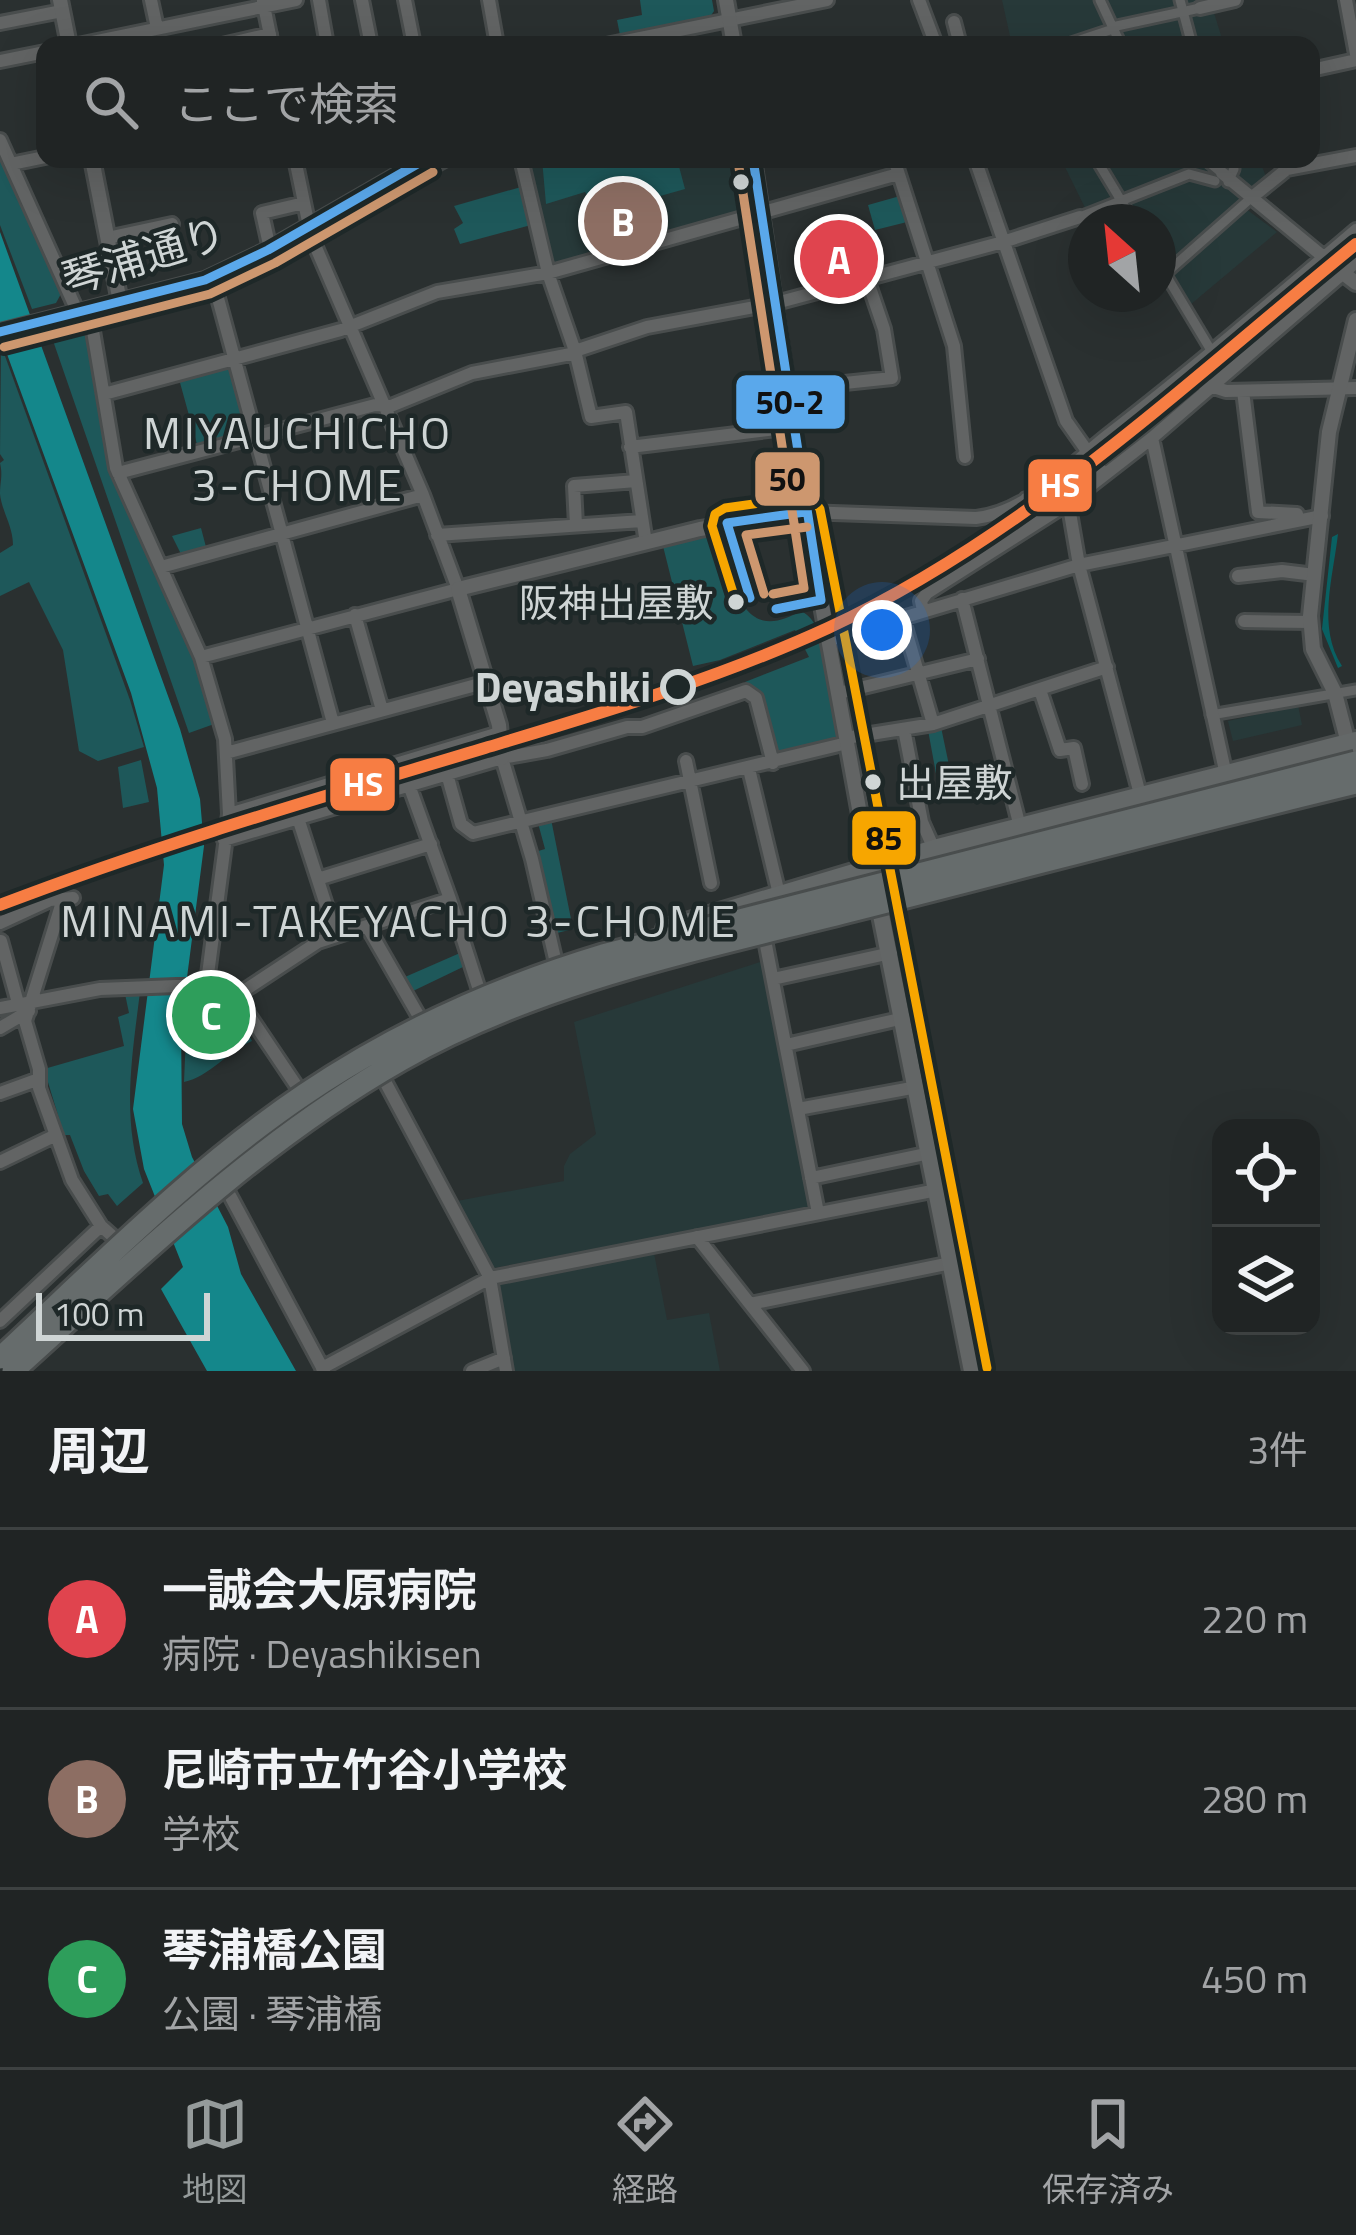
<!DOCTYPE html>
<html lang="ja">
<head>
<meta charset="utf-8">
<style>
	:root { --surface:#202424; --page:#282c2c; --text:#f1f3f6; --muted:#a2a4a6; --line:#3d4141; --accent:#959b9b }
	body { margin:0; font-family:"Titillium Web","Noto Sans JP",sans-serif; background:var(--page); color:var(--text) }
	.controls { position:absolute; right:36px; bottom:36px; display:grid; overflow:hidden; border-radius:24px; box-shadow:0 12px 48px #0002 }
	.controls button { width:108px; height:108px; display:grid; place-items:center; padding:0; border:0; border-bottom:3px solid var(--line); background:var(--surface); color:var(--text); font:60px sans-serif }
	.compass { position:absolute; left:1068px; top:204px; width:108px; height:108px; border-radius:50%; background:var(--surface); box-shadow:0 12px 48px #0002; rotate:333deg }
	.scale { position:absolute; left:36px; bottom:30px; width:174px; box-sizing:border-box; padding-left:12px; border:6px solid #cfd5d5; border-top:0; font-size:33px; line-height:42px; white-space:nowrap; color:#cfd5d5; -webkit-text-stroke:9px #1e2828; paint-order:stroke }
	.you { position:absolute; left:882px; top:630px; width:42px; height:42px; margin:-30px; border:9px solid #fff; border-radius:50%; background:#1a73e8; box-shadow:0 0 0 18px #1a73e833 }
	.badge { display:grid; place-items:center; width:78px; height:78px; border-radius:50%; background:var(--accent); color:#fff; font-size:39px; font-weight:700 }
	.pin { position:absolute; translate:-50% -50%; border:6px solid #fff; box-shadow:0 3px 12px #0006 }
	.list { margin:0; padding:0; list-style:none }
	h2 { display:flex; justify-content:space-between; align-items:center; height:156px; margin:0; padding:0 48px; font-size:51px }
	h2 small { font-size:39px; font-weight:400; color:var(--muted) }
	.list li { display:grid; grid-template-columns:78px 1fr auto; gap:36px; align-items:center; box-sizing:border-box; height:180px; padding:0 48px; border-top:3px solid var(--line) }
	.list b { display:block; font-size:45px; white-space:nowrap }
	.list p { margin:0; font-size:39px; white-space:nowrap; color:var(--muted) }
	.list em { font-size:39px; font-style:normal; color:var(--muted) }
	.icon { flex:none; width:66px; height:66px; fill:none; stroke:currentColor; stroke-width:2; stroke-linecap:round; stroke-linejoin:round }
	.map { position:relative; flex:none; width:1356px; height:1371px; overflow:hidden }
	.search { position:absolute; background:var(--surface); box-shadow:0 12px 48px #0002; left:36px; right:36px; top:36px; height:132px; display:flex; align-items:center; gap:30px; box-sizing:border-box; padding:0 42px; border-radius:24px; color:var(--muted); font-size:45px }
	.sheet { height:696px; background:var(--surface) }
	nav { display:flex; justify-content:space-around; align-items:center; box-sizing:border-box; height:168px; border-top:3px solid var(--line); background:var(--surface); font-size:33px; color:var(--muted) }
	nav a { display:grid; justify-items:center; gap:6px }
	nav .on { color:var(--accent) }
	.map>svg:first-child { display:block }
	.built { fill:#273939 }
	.green { fill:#1e585a }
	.forest { fill:#096062 }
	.water { fill:#14878b }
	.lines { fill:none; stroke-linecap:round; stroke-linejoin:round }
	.pedestrian-casing { stroke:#494d4d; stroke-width:15 }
	.minor-casing { stroke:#494d4d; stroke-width:18 }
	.tertiary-casing { stroke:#494d4d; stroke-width:20 }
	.secondary-casing { stroke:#494d4d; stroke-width:22 }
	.trunk-casing { stroke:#494d4d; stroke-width:24 }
	.pedestrian { stroke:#626464; stroke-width:9 }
	.minor { stroke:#626464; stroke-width:12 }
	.tertiary { stroke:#626464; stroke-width:14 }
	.secondary { stroke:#636666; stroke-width:16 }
	.trunk { stroke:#646868; stroke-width:18 }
	.motorway-bridge-casing { stroke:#494d4d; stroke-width:27; stroke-linecap:butt }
	.motorway-bridge { stroke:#666c6c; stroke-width:21 }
	.bus-1-casing { stroke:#1e2828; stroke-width:18 }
	.bus-2-casing { stroke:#1e2828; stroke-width:18 }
	.bus-3-casing { stroke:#1e2828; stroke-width:18 }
	.bus-1 { stroke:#5aa8eb; stroke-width:9 }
	.bus-2 { stroke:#cd976f; stroke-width:9 }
	.bus-3 { stroke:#f7a600; stroke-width:9 }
	.rail-1-casing { stroke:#1e2828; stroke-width:21 }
	.rail-1 { stroke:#f77d43; stroke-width:12 }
	.bus-dot { fill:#cfd5d5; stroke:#1e2828; stroke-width:4.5 }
	.stop-dot { fill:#1e2828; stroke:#cfd5d5; stroke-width:6 }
	.labels { text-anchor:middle; stroke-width:9; stroke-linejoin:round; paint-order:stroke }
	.bus-label { font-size:39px; fill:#cfd5d5; stroke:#1e2828; text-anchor:end }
	.street-label { font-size:42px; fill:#cfd5d5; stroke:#1e2828 }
	.stop-label { font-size:42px; font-weight:bold; fill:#cfd5d5; stroke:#1e2828; text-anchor:end }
	.neighbourhood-label { font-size:45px; letter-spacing:3px; fill:#cfd5d5; stroke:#1e2828 }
	.line-badge { stroke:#1e2828; stroke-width:4.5 }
	.badge-label { font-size:33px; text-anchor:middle; font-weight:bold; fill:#fff }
	.pale-badge-label { font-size:33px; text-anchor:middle; font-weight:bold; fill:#111 }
</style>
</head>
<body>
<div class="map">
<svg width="1356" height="1371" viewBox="0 0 1356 1371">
	<rect width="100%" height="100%" fill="#2a3030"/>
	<path class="built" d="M1002,0h208l14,45h-212z
		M527,159h208l14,49 -195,57 -12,-31z
		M1061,159h198l8,20 -29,24 39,29 -93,78 -26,-37v-51h-66z
		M1298,705l4,20 -69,16 -5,-20z
		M766,960l46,245 -5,4 -313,59 -37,-67 107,-20v-15l6,-12 26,-20 -22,-112z
		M654,1253l13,67 42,-7 11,58h-210l-14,-81 5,-8z"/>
	<path class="green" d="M640,0h72l2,11 -4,6 -90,18 -3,-15 25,-5z
		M0,150l62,142 -6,11 -24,6 -32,-84z
		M677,159l8,30 -85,24 -15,-21 -39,12 -4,-45z
		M521,187l10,38 -71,19 -6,-15 9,-6 -9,-17z
		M900,196l7,26 -32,8 -7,-25z
		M75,324l12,3 24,141 86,190 20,65 -28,10 -139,-401z
		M1,345l129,355 14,47 -46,14 -19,-10 -16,-101 -34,-68 -29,14v-43l13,-8c0,-19 -11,-33 -13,-51 0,-13 3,-18 0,-31l4,-3 -4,-6z
		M228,366l19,69 -49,13 -19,-69z
		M201,528l5,19 -25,7 -9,-18z
		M720,534l26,75c16,19 35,13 55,2 29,14 32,82 37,113l1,11 -5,4 -58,14 -17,-55 -14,-16 64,-25 -14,-27 -75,30 -27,6 -30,-120z
		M941,727l9,43 -5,2 3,17 -9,1 -11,-60z
		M141,760l8,42 -26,6 -5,-41z
		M551,819l22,110 -16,4 -22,-81 10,-3 -7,-26z
		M460,953l5,13 -52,25 -8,-14z
		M188,989h33l31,52c-24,10 -43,36 -68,41z
		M140,992c-8,65 -19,127 3,191l-26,23 -9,-12 -9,2 -15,-25 -14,-36h-6l-20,-66 80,-23 -6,-29 11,-4 -4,-19z"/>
	<path class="forest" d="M1338,534c-5,44 -21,93 4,132l-4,2 -16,-39 10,-92z"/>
	<path class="water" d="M0,232l180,497 20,70 4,47 -23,178 1,100 10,33 36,70 13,47 55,97h-89l-46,-82 22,-22 -39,-98 -11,-60 31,-244 -7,-77 -26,-95 -131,-358z"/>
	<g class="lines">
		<defs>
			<path id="pedestrian" d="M1100,0l21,45
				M1180,0l12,45
				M1112,27l88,-19
				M1065,45l48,-16
				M1096,159l38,63
				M1205,159l17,14
				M1228,182l6,-13 -3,-10
				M1080,217l109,-43 26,7
				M1158,262l54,90
				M1165,274l86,-76
				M1211,715l145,-25"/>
			<path id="minor" d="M151,0l6,28
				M319,0l8,45
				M362,0l9,45
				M405,0l9,45
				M489,0l8,45
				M919,0l17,45
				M1346,0l10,54
				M263,1l9,44
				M1200,8l35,-8
				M954,22l6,23
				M0,23l62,-12
				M78,45l218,-45
				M222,45l48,-11
				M606,45l221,-45
				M0,61l45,-9
				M1311,70l45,-10
				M0,140l78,173 14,12 24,143 85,189 24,82 4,75 -22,168
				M521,159l27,114 27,78 16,66 35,-5 20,131
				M894,159l60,187 11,111
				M975,159l91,262 38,54
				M11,164l34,-7
				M1222,173l121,100
				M1251,198l36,-29 69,-13
				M107,238l65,-14
				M270,249l-8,-36 42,-10
				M212,276l121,447
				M215,286l231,-127
				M575,351l72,-24 129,-24 227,-61 77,-25
				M1183,377l43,14 130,-3
				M788,389l104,-11 -8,-49 -17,-50
				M1243,391l15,121 39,2
				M104,394l237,-64 96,-38 111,-19 350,-99
				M1152,438l74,337
				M630,447l163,-20
				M118,473l257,-68 16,1 81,-33 104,-20
				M1026,499l43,8 10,58 62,233
				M805,512l171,6c50,-5 93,-52 131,-82 85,-66 167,-136 249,-206
				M576,525l-2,-39 62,-5
				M437,535l205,-14
				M161,567l262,-72
				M1238,576l44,-5 33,4
				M962,599l58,228
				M923,611l-2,-10 6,-8 140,-89 85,-66 204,-176
				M355,615l27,95
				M902,617l31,107
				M1244,621l66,1
				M829,640l250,-75 243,-49
				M201,657l257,-68 -35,-94 -112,-259 -16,-77
				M1040,690l20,60 14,-2 8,36
				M839,693l139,-34
				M904,729l18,93 12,27
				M846,738l87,-14 174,-57
				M226,753l261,-71
				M502,758l30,101 24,104
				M686,761l25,122
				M749,769l30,125
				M447,774l14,50 12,9 374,-90
				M409,785l41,114
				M229,814l270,-81
				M298,818l38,118
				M224,840l278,-82 45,-8 80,-23h15l104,-36 10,7 17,65
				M321,878l110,-34
				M63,899l-38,122 14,48v19l33,92 29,46 18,16
				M0,923l50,-23 23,-2
				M367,926l54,94
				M764,935l54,278
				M1,941l17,62
				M773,979l118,-26
				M236,996l82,-54 132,-43 30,94
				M0,1008l100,-19 128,-5 72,107
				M0,1028l29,-17
				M786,1045l118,-27
				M381,1074l109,204 447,-88
				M0,1093l39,-14
				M798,1109l119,-22
				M0,1162l56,-27
				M811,1178l119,-25
				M226,1188l98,183
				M697,1237l106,134
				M750,1304l201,-41
				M0,1321l101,-95
				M322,1368l168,-90 16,93
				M472,1371l32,-13"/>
			<path id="tertiary" d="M60,0l9,45
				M726,0l8,45
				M92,159l28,143
				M753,159l52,353 65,357
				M1343,273l13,10
				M0,332l205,-52 63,-30 158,-91
				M1350,751l-15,-58 -22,-44 -3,-33 19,-184 27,-112
				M502,758l-3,-33 -41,-136 242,-60 105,-17"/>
			<path id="secondary" d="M877,895l95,476"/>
			<path id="trunk" d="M666,929l268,-80 422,-108"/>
		</defs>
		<use href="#pedestrian" class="pedestrian-casing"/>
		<use href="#minor" class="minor-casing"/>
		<use href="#tertiary" class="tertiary-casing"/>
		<use href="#secondary" class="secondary-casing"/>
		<use href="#trunk" class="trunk-casing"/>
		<use href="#pedestrian" class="pedestrian"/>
		<use href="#minor" class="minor"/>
		<use href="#tertiary" class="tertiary"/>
		<use href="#secondary" class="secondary"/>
		<use href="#trunk" class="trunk"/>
		<defs>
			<path id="motorway-bridge" d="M0,1358c98,-91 194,-189 305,-264 92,-62 192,-107 298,-139l753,-193
				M13,1371c123,-111 242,-228 388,-311 139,-79 301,-111 454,-150 167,-42 334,-87 501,-127"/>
		</defs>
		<use href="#motorway-bridge" class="motorway-bridge-casing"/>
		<use href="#motorway-bridge" class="motorway-bridge"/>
		<defs>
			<path id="bus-1" d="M753,159l68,441 -45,9
				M0,332l205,-52 63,-30 158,-91
				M750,598l-23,-75 78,-11"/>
			<path id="bus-2" d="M738,161l66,427 -31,6
				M4,347l206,-53 65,-31 158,-91
				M764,594l-18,-59 61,-8"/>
			<path id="bus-3" d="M736,602l-24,-76 3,-12 10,-6 78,-11 11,3 6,9 167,859"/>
		</defs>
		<use href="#bus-1" class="bus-1-casing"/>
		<use href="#bus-2" class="bus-2-casing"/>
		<use href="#bus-3" class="bus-3-casing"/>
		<use href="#bus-1" class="bus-1"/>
		<use href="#bus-2" class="bus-2"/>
		<use href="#bus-3" class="bus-3"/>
		<defs>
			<path id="rail-1" d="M0,905c159,-61 322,-108 485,-157 116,-35 232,-69 343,-120 198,-92 360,-247 528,-384"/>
		</defs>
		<use href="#rail-1" class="rail-1-casing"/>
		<use href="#rail-1" class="rail-1"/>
	</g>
	<g class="bus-dot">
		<circle cx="741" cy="182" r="10"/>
		<circle cx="736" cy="602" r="10"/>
		<circle cx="873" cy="782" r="10"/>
	</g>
	<circle class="stop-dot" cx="678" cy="687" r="15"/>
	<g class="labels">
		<g class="bus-label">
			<text x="714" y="617">阪神出屋敷</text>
			<text x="896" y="797" text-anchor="start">出屋敷</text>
		</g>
		<g class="street-label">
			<text transform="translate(144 256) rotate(-17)" y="15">琴浦通り</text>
		</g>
		<g class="stop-label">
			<text x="651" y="702">Deyashiki</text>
		</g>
		<g class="neighbourhood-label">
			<text x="298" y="449">MIYAUCHICHO<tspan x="298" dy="52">3-CHOME</tspan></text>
			<text x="399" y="937">MINAMI-TAKEYACHO 3-CHOME</text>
		</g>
	</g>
	<g class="line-badge">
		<rect x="734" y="373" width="113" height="58" rx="12" fill="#5aa8eb"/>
		<rect x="753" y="450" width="69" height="58" rx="12" fill="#cd976f"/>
		<rect x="1026" y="457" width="68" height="57" rx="12" fill="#f77d43"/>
		<rect x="328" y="756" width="69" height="57" rx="12" fill="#f77d43"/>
		<rect x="850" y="809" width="68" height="58" rx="12" fill="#f7a600"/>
	</g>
	<g class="badge-label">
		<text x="1060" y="497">HS</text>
		<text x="363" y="796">HS</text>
	</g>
	<g class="pale-badge-label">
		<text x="790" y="414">50-2</text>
		<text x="787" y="491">50</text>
		<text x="884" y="850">85</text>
	</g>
</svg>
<div class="controls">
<button><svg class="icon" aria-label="locate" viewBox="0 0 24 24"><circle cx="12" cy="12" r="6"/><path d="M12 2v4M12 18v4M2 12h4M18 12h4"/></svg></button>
<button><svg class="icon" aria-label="layers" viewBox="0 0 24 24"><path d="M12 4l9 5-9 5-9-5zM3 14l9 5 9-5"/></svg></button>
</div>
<svg class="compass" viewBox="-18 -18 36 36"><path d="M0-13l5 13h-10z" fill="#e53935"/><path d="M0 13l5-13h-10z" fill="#a2a4a6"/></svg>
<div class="scale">100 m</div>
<div class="you"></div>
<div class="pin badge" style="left:839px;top:259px;background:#e0444e">A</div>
<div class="pin badge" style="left:623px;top:221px;background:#8d6e63">B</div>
<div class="pin badge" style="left:211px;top:1015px;background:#2e9e5b">C</div>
<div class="search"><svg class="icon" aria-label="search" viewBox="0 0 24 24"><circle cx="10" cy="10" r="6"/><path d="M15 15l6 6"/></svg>ここで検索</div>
</div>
<section class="sheet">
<h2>周辺<small>3件</small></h2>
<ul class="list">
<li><span class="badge" style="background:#e0444e">A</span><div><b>一誠会大原病院</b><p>病院 · Deyashikisen</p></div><em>220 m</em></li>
<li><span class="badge" style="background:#8d6e63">B</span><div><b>尼崎市立竹谷小学校</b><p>学校</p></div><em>280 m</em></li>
<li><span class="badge" style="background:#2e9e5b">C</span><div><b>琴浦橋公園</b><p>公園 · 琴浦橋</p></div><em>450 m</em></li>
</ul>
</section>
<nav>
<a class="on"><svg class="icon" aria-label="map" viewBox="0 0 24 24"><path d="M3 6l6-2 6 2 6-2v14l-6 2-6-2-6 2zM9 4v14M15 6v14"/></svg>地図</a>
<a><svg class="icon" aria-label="directions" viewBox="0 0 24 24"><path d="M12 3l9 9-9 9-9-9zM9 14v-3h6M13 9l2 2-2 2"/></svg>経路</a>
<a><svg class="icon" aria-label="saved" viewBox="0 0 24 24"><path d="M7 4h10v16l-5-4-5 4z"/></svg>保存済み</a>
</nav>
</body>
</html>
